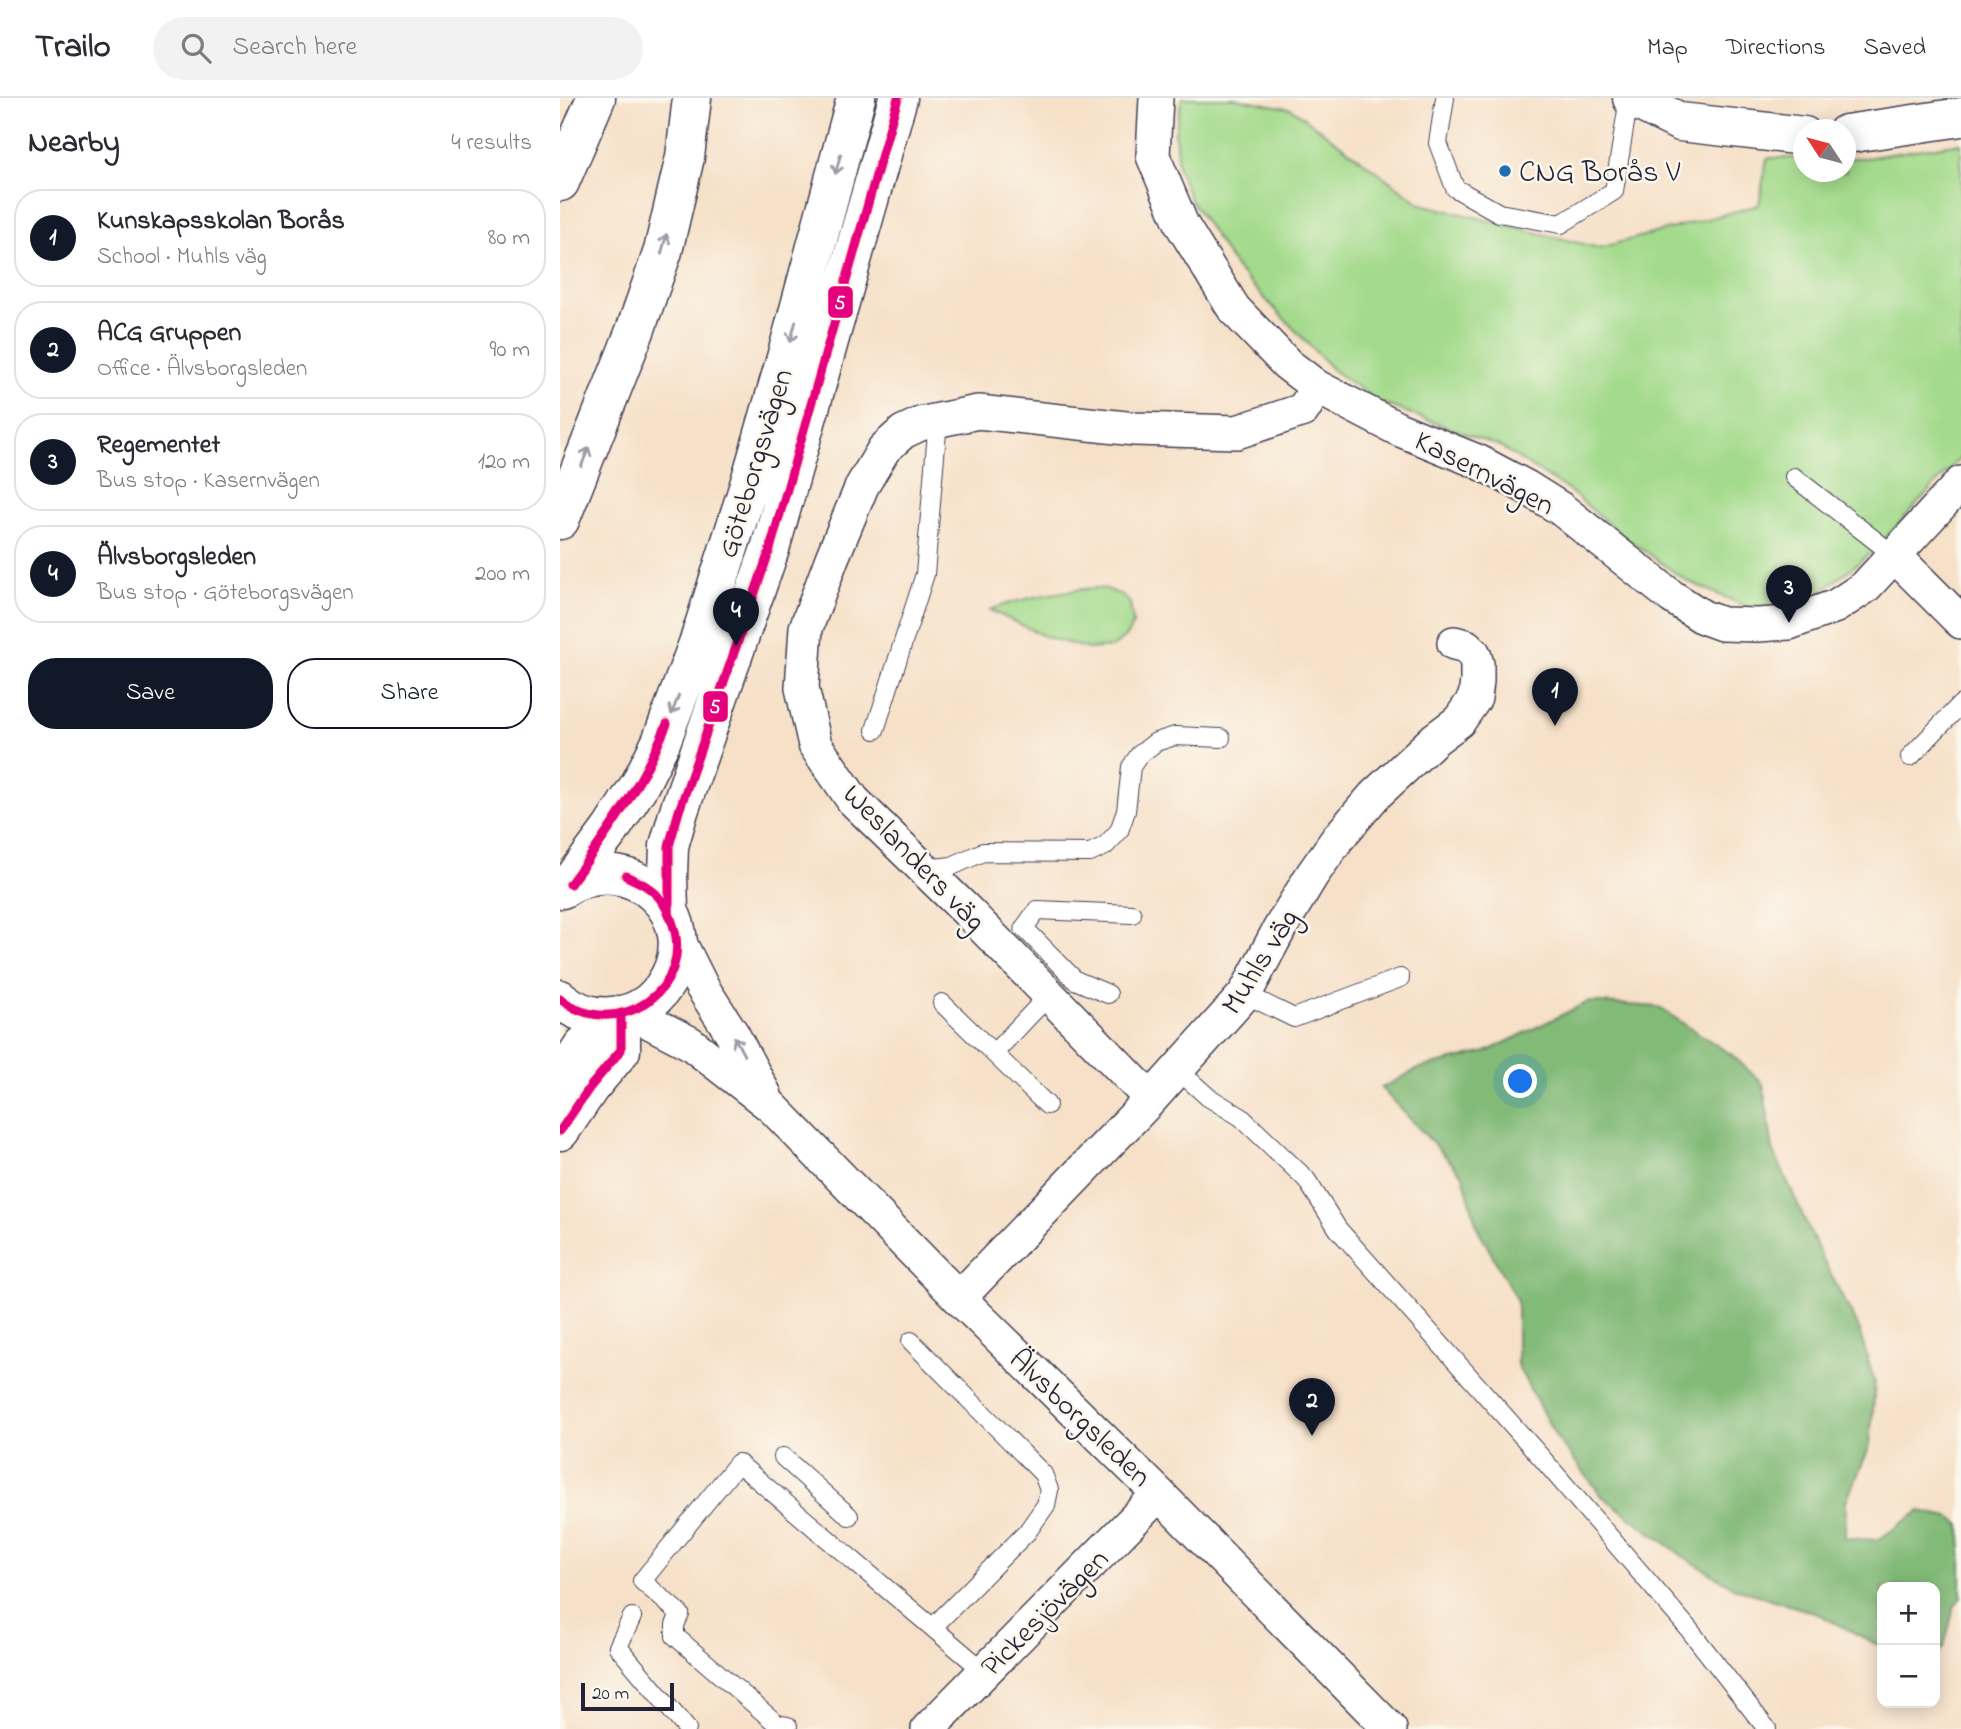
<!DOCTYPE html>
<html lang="en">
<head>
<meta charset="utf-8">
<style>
	:root { --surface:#fff; --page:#f2f2f3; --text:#2b2b33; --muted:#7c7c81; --line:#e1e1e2; --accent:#111827 }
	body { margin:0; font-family:"Indie Flower",sans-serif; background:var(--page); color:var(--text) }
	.controls { position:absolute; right:21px; bottom:21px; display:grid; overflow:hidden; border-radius:14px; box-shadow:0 4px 18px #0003 }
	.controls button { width:63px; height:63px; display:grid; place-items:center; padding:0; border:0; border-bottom:2px solid var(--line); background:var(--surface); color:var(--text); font:35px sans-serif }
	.compass { position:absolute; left:1233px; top:21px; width:63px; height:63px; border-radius:50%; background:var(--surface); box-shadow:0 4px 18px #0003; rotate:306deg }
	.scale { position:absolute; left:21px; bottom:18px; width:93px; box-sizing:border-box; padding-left:7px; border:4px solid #22223b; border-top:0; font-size:19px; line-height:24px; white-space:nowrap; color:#22223b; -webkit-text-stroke:5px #fbf7ec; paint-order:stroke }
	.you { position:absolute; left:961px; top:984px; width:24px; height:24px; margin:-18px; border:5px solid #fff; border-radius:50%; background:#1a73e8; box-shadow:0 0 0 10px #1a73e833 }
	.badge { display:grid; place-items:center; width:46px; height:46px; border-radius:50%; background:var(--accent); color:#fff; font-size:23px; font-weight:700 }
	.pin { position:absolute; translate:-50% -58px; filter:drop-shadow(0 2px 4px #0008) }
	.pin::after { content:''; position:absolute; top:37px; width:24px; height:21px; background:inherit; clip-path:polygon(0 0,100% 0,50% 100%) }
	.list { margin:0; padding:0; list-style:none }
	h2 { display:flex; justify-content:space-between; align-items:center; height:91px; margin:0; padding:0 28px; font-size:30px }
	h2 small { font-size:23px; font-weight:400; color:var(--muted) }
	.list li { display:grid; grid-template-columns:46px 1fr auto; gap:21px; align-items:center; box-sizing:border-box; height:98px; margin:0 14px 14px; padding:0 14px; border:2px solid var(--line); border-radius:28px }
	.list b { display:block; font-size:26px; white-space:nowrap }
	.list p { margin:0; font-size:23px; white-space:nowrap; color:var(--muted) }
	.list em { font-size:23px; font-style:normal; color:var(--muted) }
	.actions { display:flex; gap:14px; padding:21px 28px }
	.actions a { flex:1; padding:16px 0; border:2px solid var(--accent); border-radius:28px; text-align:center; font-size:24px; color:var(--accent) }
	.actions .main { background:var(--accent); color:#fff }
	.icon { flex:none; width:38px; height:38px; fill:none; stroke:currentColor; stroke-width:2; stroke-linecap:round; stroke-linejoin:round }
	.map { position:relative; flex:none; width:1401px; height:1631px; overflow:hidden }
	header { display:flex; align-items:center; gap:42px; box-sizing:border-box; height:98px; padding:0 35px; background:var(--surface); border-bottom:2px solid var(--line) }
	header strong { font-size:33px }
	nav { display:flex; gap:38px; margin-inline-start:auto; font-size:24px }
	.search { width:490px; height:63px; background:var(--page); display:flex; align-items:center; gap:18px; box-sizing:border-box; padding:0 24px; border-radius:38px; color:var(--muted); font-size:26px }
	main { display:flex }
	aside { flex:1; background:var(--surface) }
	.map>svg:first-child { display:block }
	.green { fill:#a3da8b; stroke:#627e63; stroke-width:2 }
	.forest { fill:#82ba77; stroke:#526e59; stroke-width:2 }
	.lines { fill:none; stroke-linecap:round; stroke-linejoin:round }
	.service-casing { stroke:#423e50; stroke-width:20 }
	.minor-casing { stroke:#423e50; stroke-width:36 }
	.tertiary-casing { stroke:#423e50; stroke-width:41 }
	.secondary-casing { stroke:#423e50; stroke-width:41 }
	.motorway-casing { stroke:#423e50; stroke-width:41 }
	.service { stroke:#fff; stroke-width:18 }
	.minor { stroke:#fff; stroke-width:33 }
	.tertiary { stroke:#fff; stroke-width:38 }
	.secondary { stroke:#fff; stroke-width:38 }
	.motorway { stroke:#fff; stroke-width:38 }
	.bus-1-casing { stroke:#fbf7ec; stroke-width:14 }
	.bus-1 { stroke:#e5007d; stroke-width:9 }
	.oneway { stroke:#9c9ca7 }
	.poi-dot { fill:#1f6fb2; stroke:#fbf7ec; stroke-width:2.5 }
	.labels { text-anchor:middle; stroke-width:5; stroke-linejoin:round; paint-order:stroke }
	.poi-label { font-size:30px; fill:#22223b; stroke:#fbf7ec; text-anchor:start }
	.street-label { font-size:30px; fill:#22223b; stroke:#fbf7ec }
	.line-badge { stroke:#fbf7ec; stroke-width:2.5 }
	.badge-label { font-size:19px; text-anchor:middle; font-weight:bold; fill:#fff }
</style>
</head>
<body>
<header>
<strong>Trailo</strong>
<div class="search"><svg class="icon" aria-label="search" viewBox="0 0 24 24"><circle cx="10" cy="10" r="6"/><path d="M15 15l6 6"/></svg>Search here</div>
<nav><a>Map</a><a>Directions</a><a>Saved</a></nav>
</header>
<main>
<aside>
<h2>Nearby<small>4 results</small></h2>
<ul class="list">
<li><span class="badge">1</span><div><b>Kunskapsskolan Borås</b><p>School · Muhls väg</p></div><em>80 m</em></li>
<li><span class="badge">2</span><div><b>ACG Gruppen</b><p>Office · Älvsborgsleden</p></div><em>90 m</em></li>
<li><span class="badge">3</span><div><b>Regementet</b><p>Bus stop · Kasernvägen</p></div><em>120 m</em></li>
<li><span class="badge">4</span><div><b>Älvsborgsleden</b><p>Bus stop · Göteborgsvägen</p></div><em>200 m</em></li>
</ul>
<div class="actions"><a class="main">Save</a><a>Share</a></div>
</aside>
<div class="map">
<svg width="1401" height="1631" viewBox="0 0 1401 1631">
	<rect width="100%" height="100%" fill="#fbf7ec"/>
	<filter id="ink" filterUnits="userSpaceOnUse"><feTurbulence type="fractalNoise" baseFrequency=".0143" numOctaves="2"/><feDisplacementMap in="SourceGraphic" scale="14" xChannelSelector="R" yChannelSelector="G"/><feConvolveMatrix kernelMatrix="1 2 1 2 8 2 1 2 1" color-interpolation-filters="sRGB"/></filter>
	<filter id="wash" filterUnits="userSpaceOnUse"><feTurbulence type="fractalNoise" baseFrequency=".00686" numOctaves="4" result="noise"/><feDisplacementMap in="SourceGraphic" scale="28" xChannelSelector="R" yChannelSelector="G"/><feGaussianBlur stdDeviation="1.57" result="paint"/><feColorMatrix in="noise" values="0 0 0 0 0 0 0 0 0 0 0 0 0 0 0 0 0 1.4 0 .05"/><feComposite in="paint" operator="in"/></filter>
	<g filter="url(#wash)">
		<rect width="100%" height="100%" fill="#f6e0c7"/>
		<path class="green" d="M622,0h53l57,11 129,95 178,44 160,-43 8,-47h36l1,14h42v-14h19l96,-15v314l-89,95 -58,45 -57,14 -70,-30 -65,-46 -51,-43 -72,-46 -120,-44 -46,-32 -97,-102 -46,-69 -12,-31 -3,-35z
			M534,490l13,1 14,6 9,8 3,21 -6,11 -14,12 -25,2 -44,-13 -54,-26c34,-13 69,-18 104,-22z"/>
		<path class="forest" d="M1028,904l70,5 74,48 31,29 10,66 51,112 33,62 18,59 -5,63 -24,55 -1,37 33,2 42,-29 29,6 12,8v72l-7,10 -10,40 -9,8v-68h-53v60l-64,-33 -83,-26 -51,-31 -82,-61 -46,-59 -39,-72v-64l-40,-74 -14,-52 -82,-87 39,-20 66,-16z"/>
	</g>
	<g filter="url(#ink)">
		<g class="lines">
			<defs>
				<path id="service" d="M885,0l-7,45 17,45 44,25 62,11 53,-33 15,-93
					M1234,379l101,79
					M315,632l50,-156 13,-154
					M1350,659l51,-53
					M364,771l28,-3 31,-14 107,1 15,-7 14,-15 7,-20 5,-44 8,-12 17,-13 19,-6 46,2
					M548,896l-33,-14 -51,-52 13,-18 95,4
					M685,896l49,24 106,-40
					M382,905l105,102
					M434,955l55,-58
					M618,972l30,27 33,20 65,62 32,50 202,227 148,172 79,101
					M351,1243l132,133 6,16 -3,15 -19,27 -94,95
					M223,1359l66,59
					M72,1519l-14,30 69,82
					M228,1628l-11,-2 -102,-88v-11l5,-11 -38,-33 96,-118 247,209"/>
				<path id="minor" d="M596,0l-3,58 29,69 52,84 53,55 30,23 81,42 81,33 47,25 35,22 111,88 31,20 19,7 36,1 31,-2 47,-17 29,-19 96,-104
					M1335,458l66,66
					M117,839l25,50 31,48 32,60
					M70,914l60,31 81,63 188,192 200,196 231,235
					M591,1001l-183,-187 -115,-112 -38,-55 -13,-57 4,-60 26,-70 30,-72 22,-37 19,-17 17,-8 58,-12 157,17 102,3 66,-22 14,-23
					M399,1200l192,-199 94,-105 35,-66 32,-53 26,-37 36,-42 61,-57 24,-18 16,-23 2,-17v-17l-3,-10 -8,-8 -12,-3
					M368,1631l231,-235"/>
				<path id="tertiary" d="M1072,0l48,24 124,14
					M1286,36l115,-17"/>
				<path id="secondary" d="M10,786l41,-55 29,-45 21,-42 38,-101 50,-156 37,-127 70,-260
					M109,813l-1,-36 1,-29 10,-35 91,-262 128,-451
					M0,901c17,15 39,20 60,16 18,-3 34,-14 44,-29 47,-68 -36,-144 -102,-97
					M0,982l23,-34 38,-31
					M0,1033l30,-44 31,-37v-35"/>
				<path id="motorway" d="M0,84l36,-84
					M0,422l75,-189 28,-80 22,-94 7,-59
					M0,789l3,1"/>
			</defs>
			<use href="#service" class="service-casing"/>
			<use href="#minor" class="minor-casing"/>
			<use href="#tertiary" class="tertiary-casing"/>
			<use href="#secondary" class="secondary-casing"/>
			<use href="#motorway" class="motorway-casing"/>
			<use href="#service" class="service"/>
			<use href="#minor" class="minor"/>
			<use href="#tertiary" class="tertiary"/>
			<use href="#secondary" class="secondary"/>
			<use href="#motorway" class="motorway"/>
			<defs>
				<path id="bus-1" d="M10,786c38,-51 73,-101 97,-160
					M109,813v-65l10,-35 91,-262 128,-451
					M0,901c57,45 139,-11 111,-80 -4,-11 -11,-23 -21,-30 -7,-6 -16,-9 -24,-13
					M0,1033l30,-44 31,-37v-35"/>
			</defs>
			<use href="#bus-1" class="bus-1-casing"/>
			<use href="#bus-1" class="bus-1"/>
		</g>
		<defs><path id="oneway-shaft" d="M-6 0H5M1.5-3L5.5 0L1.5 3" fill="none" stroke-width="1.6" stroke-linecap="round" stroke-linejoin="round" transform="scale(1.75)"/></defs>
		<g class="oneway">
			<use href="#oneway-shaft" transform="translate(278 66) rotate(105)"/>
			<use href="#oneway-shaft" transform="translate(104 146) rotate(-75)"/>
			<use href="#oneway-shaft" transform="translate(233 234) rotate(105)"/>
			<use href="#oneway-shaft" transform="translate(25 359) rotate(-68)"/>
			<use href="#oneway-shaft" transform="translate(115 607) rotate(111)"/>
			<use href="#oneway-shaft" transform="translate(179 948) rotate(-118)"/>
		</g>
	</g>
	<circle class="poi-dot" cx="945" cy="73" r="7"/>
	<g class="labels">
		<g class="poi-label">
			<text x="959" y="83">CNG Borås V</text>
		</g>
		<g class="street-label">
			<text transform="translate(194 365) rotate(-73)" y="10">Göteborgsvägen</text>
			<text transform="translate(925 374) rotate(27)" y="10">Kasernvägen</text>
			<text transform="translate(355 759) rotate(46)" y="10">Weslanders väg</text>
			<text transform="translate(699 863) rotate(-58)" y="10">Muhls väg</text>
			<text transform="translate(521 1319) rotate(44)" y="10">Älvsborgsleden</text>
			<text transform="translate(484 1514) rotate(-45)" y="10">Pickesjövägen</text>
		</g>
	</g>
	<g class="line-badge">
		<rect x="267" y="187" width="27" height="34" rx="7" fill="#e5007d"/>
		<rect x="142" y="592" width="27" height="33" rx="7" fill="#e5007d"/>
	</g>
	<g class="badge-label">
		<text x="280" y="211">5</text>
		<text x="155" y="615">5</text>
	</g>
</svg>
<div class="controls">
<button>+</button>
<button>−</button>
</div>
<svg class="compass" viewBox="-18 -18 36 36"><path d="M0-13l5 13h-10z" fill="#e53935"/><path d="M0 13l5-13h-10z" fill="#7c7c81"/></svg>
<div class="scale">20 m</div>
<div class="you"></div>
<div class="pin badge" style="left:995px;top:628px">1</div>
<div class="pin badge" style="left:752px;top:1338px">2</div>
<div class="pin badge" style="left:1229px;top:525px">3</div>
<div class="pin badge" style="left:176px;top:548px">4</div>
</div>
</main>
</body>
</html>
